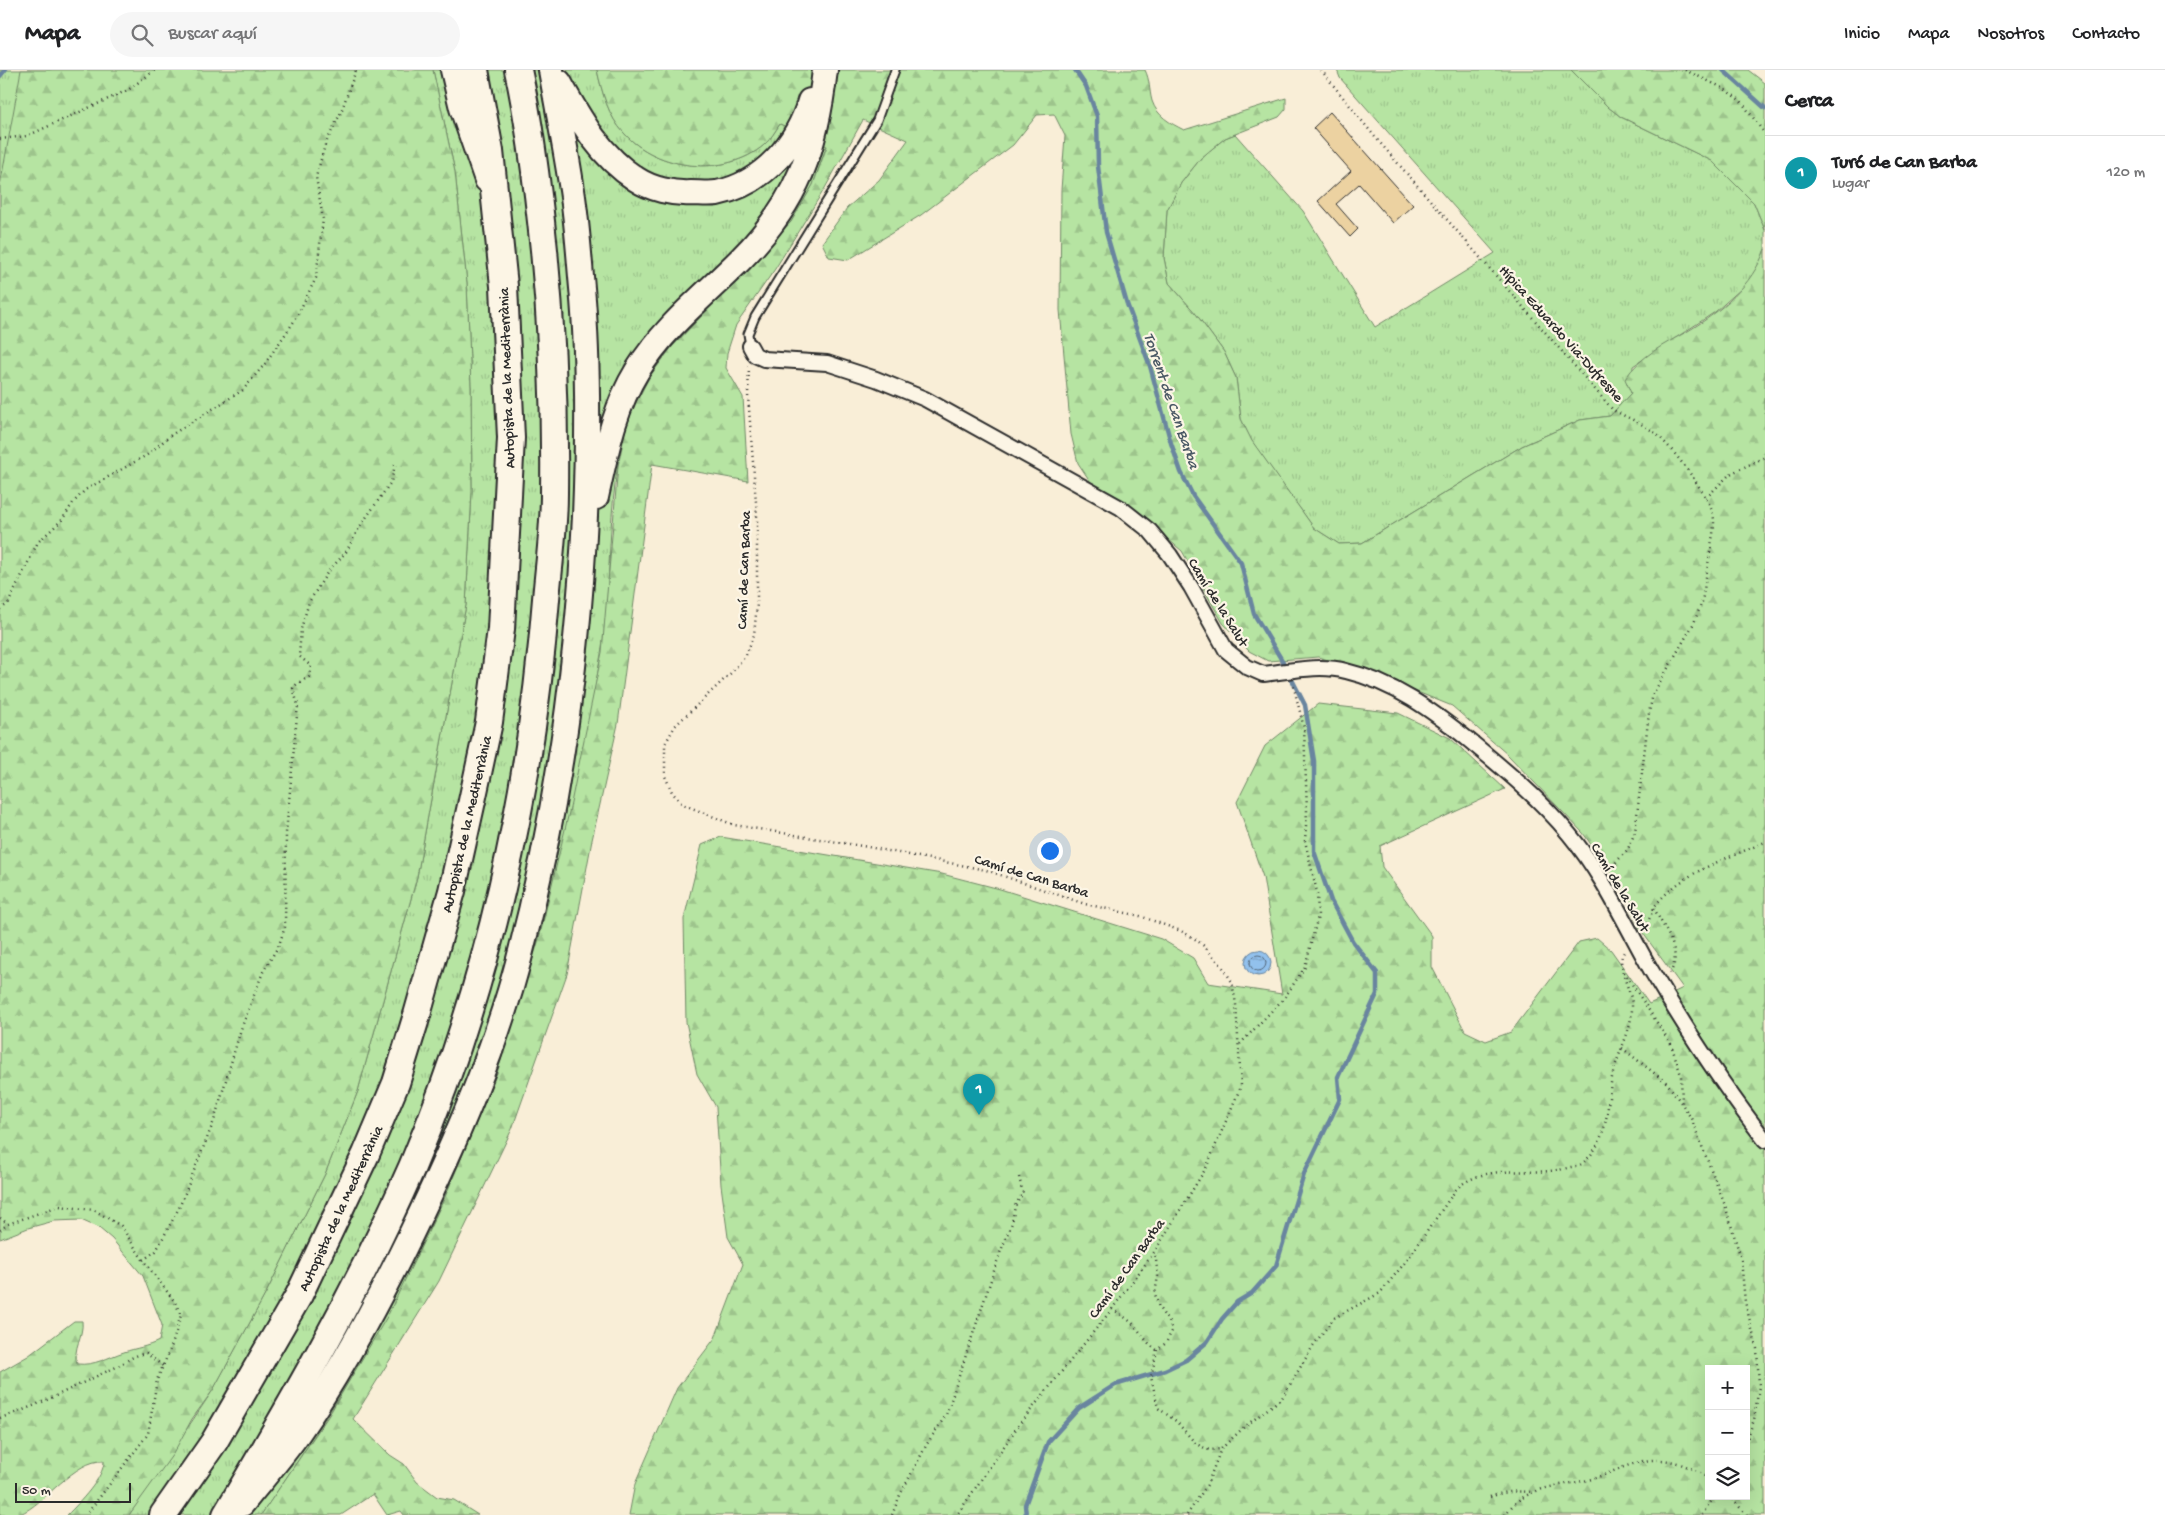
<!DOCTYPE html>
<html lang="es">
<head>
<meta charset="utf-8">
<style>
	:root { --surface:#fff; --page:#f6f6f6; --text:#202124; --muted:#757577; --line:#e0e0e0; --accent:#1f6fb2 }
	body { margin:0; font-family:"Gochi Hand",sans-serif; background:var(--page); color:var(--text) }
	.controls { position:absolute; right:15px; bottom:15px; display:grid; overflow:hidden; border-radius:0px; box-shadow:0 5px 20px #0002 }
	.controls button { width:45px; height:45px; display:grid; place-items:center; padding:0; border:0; border-bottom:1px solid var(--line); background:var(--surface); color:var(--text); font:25px sans-serif }
	.scale { position:absolute; left:15px; bottom:12px; width:116px; box-sizing:border-box; padding-left:5px; border:2px solid #2b2b2b; border-top:0; font-size:14px; line-height:18px; white-space:nowrap; color:#2b2b2b; -webkit-text-stroke:4px #fcf5e5; paint-order:stroke }
	.you { position:absolute; left:1049px; top:780px; width:18px; height:18px; margin:-12px; border:4px solid #fff; border-radius:50%; background:#1a73e8; box-shadow:0 0 0 8px #1a73e833 }
	.badge { display:grid; place-items:center; width:32px; height:32px; border-radius:50%; background:var(--accent); color:#fff; font-size:16px; font-weight:700 }
	.pin { position:absolute; translate:-50% -41px; filter:drop-shadow(0 1px 2px #0008) }
	.pin::after { content:''; position:absolute; top:26px; width:18px; height:15px; background:inherit; clip-path:polygon(0 0,100% 0,50% 100%) }
	.list { margin:0; padding:0; list-style:none }
	h2 { display:flex; justify-content:space-between; align-items:center; height:65px; margin:0; padding:0 20px; font-size:21px }
	h2 small { font-size:16px; font-weight:400; color:var(--muted) }
	.list li { display:grid; grid-template-columns:32px 1fr auto; gap:15px; align-items:center; box-sizing:border-box; height:75px; padding:0 20px; border-top:1px solid var(--line) }
	.list b { display:block; font-size:19px; white-space:nowrap }
	.list p { margin:0; font-size:16px; white-space:nowrap; color:var(--muted) }
	.list em { font-size:16px; font-style:normal; color:var(--muted) }
	.icon { flex:none; width:28px; height:28px; fill:none; stroke:currentColor; stroke-width:2; stroke-linecap:round; stroke-linejoin:round }
	.map { position:relative; flex:none; width:1765px; height:1445px; overflow:hidden }
	header { display:flex; align-items:center; gap:30px; box-sizing:border-box; height:70px; padding:0 25px; background:var(--surface); border-bottom:1px solid var(--line) }
	header strong { font-size:24px }
	nav { display:flex; gap:28px; margin-inline-start:auto; font-size:18px }
	.search { width:350px; height:45px; background:var(--page); display:flex; align-items:center; gap:12px; box-sizing:border-box; padding:0 18px; border-radius:28px; color:var(--muted); font-size:19px }
	main { display:flex }
	aside { flex:1; background:var(--surface) }
	.map>svg:first-child { display:block }
	.grass { fill:url(#grass-tufts); stroke:#708866 }
	.forest { fill:url(#forest-firs); stroke:#708866; fill-rule:evenodd }
	.water { fill:url(#water-ripples); stroke:#69859f }
	.lines { fill:none; stroke-linecap:round; stroke-linejoin:round }
	.shore { stroke:#546779; stroke-width:1 }
	.stream { stroke:#69859f; stroke-width:4.5 }
	.building { fill:#ecd2a1; stroke:#2b2b2b }
	.service-casing { stroke:#2b2b2b; stroke-width:11 }
	.minor-casing { stroke:#2b2b2b; stroke-width:18 }
	.trunk-casing { stroke:#2b2b2b; stroke-width:28 }
	.motorway-casing { stroke:#2b2b2b; stroke-width:30 }
	.path { stroke:#2b2b2b; stroke-width:2.5; stroke-dasharray:1 4; stroke-linecap:butt }
	.service { stroke:#fcf5e5; stroke-width:7 }
	.minor { stroke:#fcf5e5; stroke-width:14 }
	.trunk { stroke:#fcf5e5; stroke-width:24 }
	.motorway { stroke:#fcf5e5; stroke-width:26 }
	.labels { text-anchor:middle; stroke-width:4.5; stroke-linejoin:round; paint-order:stroke }
	.street-label { font-size:15px; fill:#2b2b2b; stroke:#fcf5e5 }
	.water-label { font-size:16px; font-style:italic; fill:#4a5865; stroke:#fcf5e5 }
</style>
</head>
<body>
<header>
<strong>Mapa</strong>
<div class="search"><svg class="icon" aria-label="search" viewBox="0 0 24 24"><circle cx="10" cy="10" r="6"/><path d="M15 15l6 6"/></svg>Buscar aquí</div>
<nav><a>Inicio</a><a>Mapa</a><a>Nosotros</a><a>Contacto</a></nav>
</header>
<main>
<div class="map">
<svg width="1765" height="1445" viewBox="0 0 1765 1445">
	<defs>
		<pattern id="grass-tufts" width="24" height="20" patternUnits="userSpaceOnUse" patternTransform="scale(1.25)"><rect width="24" height="20" fill="#b6e4a2"/><path d="M3 7l-1-3M5 7V3M7 7l1-3M15 17l-1-3M17 17v-4M19 17l1-3" fill="none" stroke="#9dc48c"/></pattern>
		<pattern id="forest-firs" width="22" height="20" patternUnits="userSpaceOnUse" patternTransform="scale(1.25)"><rect width="22" height="20" fill="#b6e4a2"/><path d="M5 1l3.5 6h-7zM16 11l3.5 6h-7z" fill="#9dc48c"/></pattern>
		<pattern id="water-ripples" width="26" height="14" patternUnits="userSpaceOnUse" patternTransform="scale(1.25)"><rect width="26" height="14" fill="#92c1ed"/><path d="M2 4q2-2 4 0t4 0M15 11q2-2 4 0t4 0" fill="none" stroke="#779dc0"/></pattern>
	</defs>
	<rect width="100%" height="100%" fill="#f9eed7"/>
	<filter id="ink" filterUnits="userSpaceOnUse"><feTurbulence type="fractalNoise" baseFrequency=".02" numOctaves="2"/><feDisplacementMap in="SourceGraphic" scale="10" xChannelSelector="R" yChannelSelector="G"/><feConvolveMatrix kernelMatrix="1 2 1 2 8 2 1 2 1" color-interpolation-filters="sRGB"/></filter>
	<g filter="url(#ink)">
		<path class="grass" d="M0,0h51l-51,156z
			M433,0h164c5,22 11,46 27,63 33,37 101,45 140,12 7,-6 11,-14 16,-21l47,21 -14,40 -22,37 -119,125c-15,18 -32,41 -40,64 -28,74 -18,165 -31,243 -16,95 -37,191 -62,284 -28,104 -68,204 -114,301 -13,26 -24,54 -38,79 -39,68 -82,133 -126,197h-132l84,-125 53,-97 59,-119 33,-83 59,-214 49,-272 6,-114 -1,-103 -4,-105 -12,-111z
			M1337,0h234l37,37 13,10 91,44 42,42 11,27v19l-6,17 -8,14 -36,32 -82,54 -2,27 -21,23 -30,4 -58,26 -160,97 -23,1 -25,-16 -62,-86 -11,-23 -5,-41 -12,-26 -28,-38 -27,-31 -5,-25 3,-48 14,-27 20,-25 24,-20 10,-4 68,77 72,116 120,-74 -155,-175z"/>
		<path class="forest" d="M21,0h412l22,102 12,111 4,105 1,103 -6,114 -49,272 -59,214 -33,83 -59,119 -53,97 -21,29 -19,35 -44,61h-62c12,-12 37,-37 37,-54 -29,-2 -59,43 -84,53 -6,1 -14,1 -20,1v-143l28,-16 46,-35h8c2,15 -10,28 -5,43 18,2 31,-7 47,-12 12,-4 23,-5 35,-11l3,-16 -19,-49 -31,-37 -13,-11 -18,-8 -27,1 -26,7 -28,11v-1053z
			M597,0h548c5,10 4,20 7,31 5,15 18,22 32,29l102,-32v11l-7,8 -54,21 -24,20 -20,25 -14,27 -3,48 5,25 27,31 28,38 12,26 5,41 11,22 62,87 25,16 23,-1 160,-97 58,-26 30,-4 21,-23 -6,-14c15,-23 40,-35 63,-48 33,-20 64,-45 77,-82v1266h-1136l6,-31 42,-96 38,-50 28,-74 -15,-27 -7,-52 -5,-78 -19,-33 -11,-52 -2,-103 18,-74 19,-8 221,37 58,15 161,50 32,19 15,25 74,11 -19,-117 -26,-75 28,-56 53,-42 80,9 52,25 55,51 -125,57 2,21 50,69v31l33,64 21,10 25,-9 68,-90 18,-4 14,12 38,54 34,-16 -43,-59 -19,-42 -38,-54 -75,-78 -56,-49 -84,-34 -50,-15 -50,4 -19,-10 -26,-28 -41,-72 -51,-43 -39,-24 -14,-21 -7,-29 -11,-124 1,-120 4,-54 -11,-22 -17,1 -24,30 -92,70 -73,45 -19,-3 -7,-14 25,-35 32,-28 29,-40 -45,-20 -38,68 -50,81 -39,56 -9,28 -1,15 17,29 5,84 -96,-17 -34,260 -26,116 -25,134 -55,155 -73,152 -86,138 37,36 14,9 13,18 20,15 17,3 24,15h-74l-3,-4 -14,4 -14,-21 -32,21h-80l68,-100 59,-100 57,-118 52,-124 42,-134 31,-131 32,-156 16,-186 7,-34 8,-24 17,-32 22,-29 119,-125 22,-37 14,-39 -47,-22c-5,7 -9,15 -16,21 -39,33 -107,25 -140,-12 -16,-17 -22,-41 -27,-63zM1709,1299h37v127h-37z
			M1571,0h177l17,13v147l-11,-27 -42,-42 -91,-44 -13,-10z"/>
		<path class="water" d="M1245 893a13 13 0 1 1 26 0a13 13 0 1 1-26 0Z"/>
		<g class="lines">
			<path class="shore" d="M1250 893a8 8 0 1 1 16 0a8 8 0 1 1-16 0Z"/>
			<path class="stream" d="M1723,0l42,38
				M0,6l5,-6
				M1026,1445l-1,-10 23,-63 31,-34 36,-23 50,-15 21,-10 21,-18 15,-23 15,-17 15,-9 24,-27 28,-92 36,-75 -2,-22 39,-83v-21l-24,-31 -22,-41 -17,-50v-90l-9,-56 -22,-43 -29,-48 -13,-51 -48,-67 -12,-24 -10,-29 -21,-77 -23,-62 -21,-72 -8,-66 -1,-50 -11,-30 -11,-16"/>
		</g>
		<path class="building" d="M1330,42l83,93 -20,18 -34,-39 -23,20 22,25 -8,8 -32,-36 33,-30 -38,-43z"/>
		<g class="lines">
			<defs>
				<path id="service" d="M750,276l-2,-12 7,-17 122,-197 18,-50"/>
				<path id="minor" d="M750,276l5,9 9,4 63,4 49,16 49,20 196,109 29,23 20,24 21,32 35,63 21,17 16,7c27,-3 57,-10 83,-3 47,11 87,40 124,70 35,29 70,58 99,93 34,41 56,90 82,136 35,59 72,116 114,170"/>
				<path id="trunk" d="M453,0l9,38 25,72
					M559,12c21,37 40,73 77,97 15,10 37,15 55,14 8,0 18,1 26,0 46,-9 81,-50 93,-92
					M596,427c10,-44 17,-87 41,-126 28,-45 66,-74 103,-111 58,-58 76,-111 85,-190
					M242,1434c19,-24 40,-47 57,-72 43,-62 79,-130 112,-198 43,-89 83,-180 108,-275 38,-145 59,-294 66,-443 3,-76 4,-153 -3,-228 -3,-33 -5,-66 -10,-98 -6,-40 -14,-80 -21,-120"/>
				<path id="motorway" d="M163,1445l51,-73 85,-147 67,-141 30,-71 21,-68 35,-124 20,-90 17,-79 12,-93 10,-191 -7,-152 -14,-135 -15,-81
					M226,1445c67,-113 133,-227 186,-348 76,-179 119,-374 134,-568 3,-35 8,-70 8,-106 1,-81 -2,-162 -10,-243 -6,-60 -13,-121 -26,-180"/>
			</defs>
			<use href="#service" class="service-casing"/>
			<use href="#minor" class="minor-casing"/>
			<use href="#trunk" class="trunk-casing"/>
			<use href="#motorway" class="motorway-casing"/>
			<path class="path" d="M1321,0l54,67 238,273c13,7 26,12 38,20 17,11 55,62 61,81 3,7 2,15 1,23l-11,68 -8,21 -41,71 -4,19 -14,119 -7,17 -17,19
				M1685,0l38,18 18,13 24,33
				M0,69l27,-3 101,-46 27,-20
				M749,296l-1,29 9,121v88l-3,31 -8,20 -13,16 -58,55 -10,18v32l7,16 10,12 52,21 134,22 118,23 99,34 55,12 41,15 13,7 10,8 18,20 10,16 4,22 5,82 -35,82 -51,83 -43,58 -94,117 -61,89
				M1706,428l24,-24 35,-17
				M0,539l8,-5 30,-62 24,-22 11,-17 12,-13 62,-35 24,-20 72,-45 21,-25 31,-45 21,-42 7,-59 -7,-42 9,-32 16,-33 15,-42
				M1654,838c9,20 30,43 16,65
				M1645,858c4,-7 6,-15 10,-22 26,-34 72,-47 110,-64
				M1624,902l47,72 10,31 1,28
				M1240,974l45,-47 20,-30 13,-51 -1,-24 -12,-51 2,-30 -3,-83 -11,-44
				M1622,978l45,35 15,21 9,14 35,90 15,51 4,43 12,47 2,37 -5,34 -8,22
				M0,1148l8,6
				M0,1160l8,-6 51,-18 35,4 27,16 22,34 32,42 6,13 -9,30 -15,35 -9,54 -62,81
				M143,1190l13,-9 23,-43 35,-87 27,-92 22,-57 16,-27 6,-18 1,-94 12,-128 -5,-17 5,-5 11,-6 2,-11 -12,-10 2,-27 8,-27 18,-29 19,-21 13,-24 32,-46 5,-21
				M1112,1239c7,4 14,9 20,14 11,11 12,18 25,27l9,-7 6,-12 -3,-9 -10,-14 -4,-14 3,-18 -3,-24
				M1157,1280l-6,27 7,31 18,13 20,23 13,6 12,-1
				M0,1348c39,-12 75,-32 112,-49 12,-5 20,-14 34,-16l17,13
				M1729,1426l18,19
				M1490,1427c15,-6 26,-6 42,-5
				M892,1445l8,-20 27,-51 19,-29 54,-162 12,-30 3,-17 8,-13 -4,-16
				M1187,1445l20,-30 14,-36 22,-21 39,-30 31,-52 21,-28 46,-25 28,-34 49,-71c33,-27 72,-10 110,-20 6,-2 12,-1 17,-6 7,-6 14,-16 17,-25 8,-20 7,-43 12,-64 6,-22 20,-45 19,-69 -1,-15 -17,-39 -8,-52
				M1505,1445c21,-31 56,-28 87,-36 20,-6 42,-19 63,-19 18,-1 39,8 54,19
				M1702,1445l13,-19"/>
			<use href="#service" class="service"/>
			<use href="#minor" class="minor"/>
			<use href="#trunk" class="trunk"/>
			<use href="#motorway" class="motorway"/>
		</g>
	</g>
	<g class="labels">
		<g class="street-label">
			<text transform="translate(1562 263) rotate(48)" y="5">Hípica Eduardo Via-Dufresne</text>
			<text transform="translate(506 308) rotate(-92)" y="5">Autopista de la Mediterrània</text>
			<text transform="translate(743 500) rotate(-88)" y="5">Camí de Can Barba</text>
			<text transform="translate(1219 532) rotate(58)" y="5">Camí de la Salut</text>
			<text transform="translate(466 754) rotate(-77)" y="5">Autopista de la Mediterrània</text>
			<text transform="translate(1032 805) rotate(17)" y="5">Camí de Can Barba</text>
			<text transform="translate(1621 817) rotate(59)" y="5">Camí de la Salut</text>
			<text transform="translate(340 1138) rotate(-65)" y="5">Autopista de la Mediterrània</text>
			<text transform="translate(1126 1198) rotate(-54)" y="5">Camí de Can Barba</text>
		</g>
		<g class="water-label">
			<text transform="translate(1173 330) rotate(71)" y="6">Torrent de Can Barba</text>
		</g>
	</g>
</svg>
<div class="controls">
<button>+</button>
<button>−</button>
<button><svg class="icon" aria-label="layers" viewBox="0 0 24 24"><path d="M12 4l9 5-9 5-9-5zM3 14l9 5 9-5"/></svg></button>
</div>
<div class="scale">50 m</div>
<div class="you"></div>
<div class="pin badge" style="left:979px;top:1045px;background:#0f9aa8">1</div>
</div>
<aside>
<h2>Cerca<small></small></h2>
<ul class="list">
<li><span class="badge" style="background:#0f9aa8">1</span><div><b>Turó de Can Barba</b><p>Lugar</p></div><em>120 m</em></li>
</ul>
</aside>
</main>
</body>
</html>
